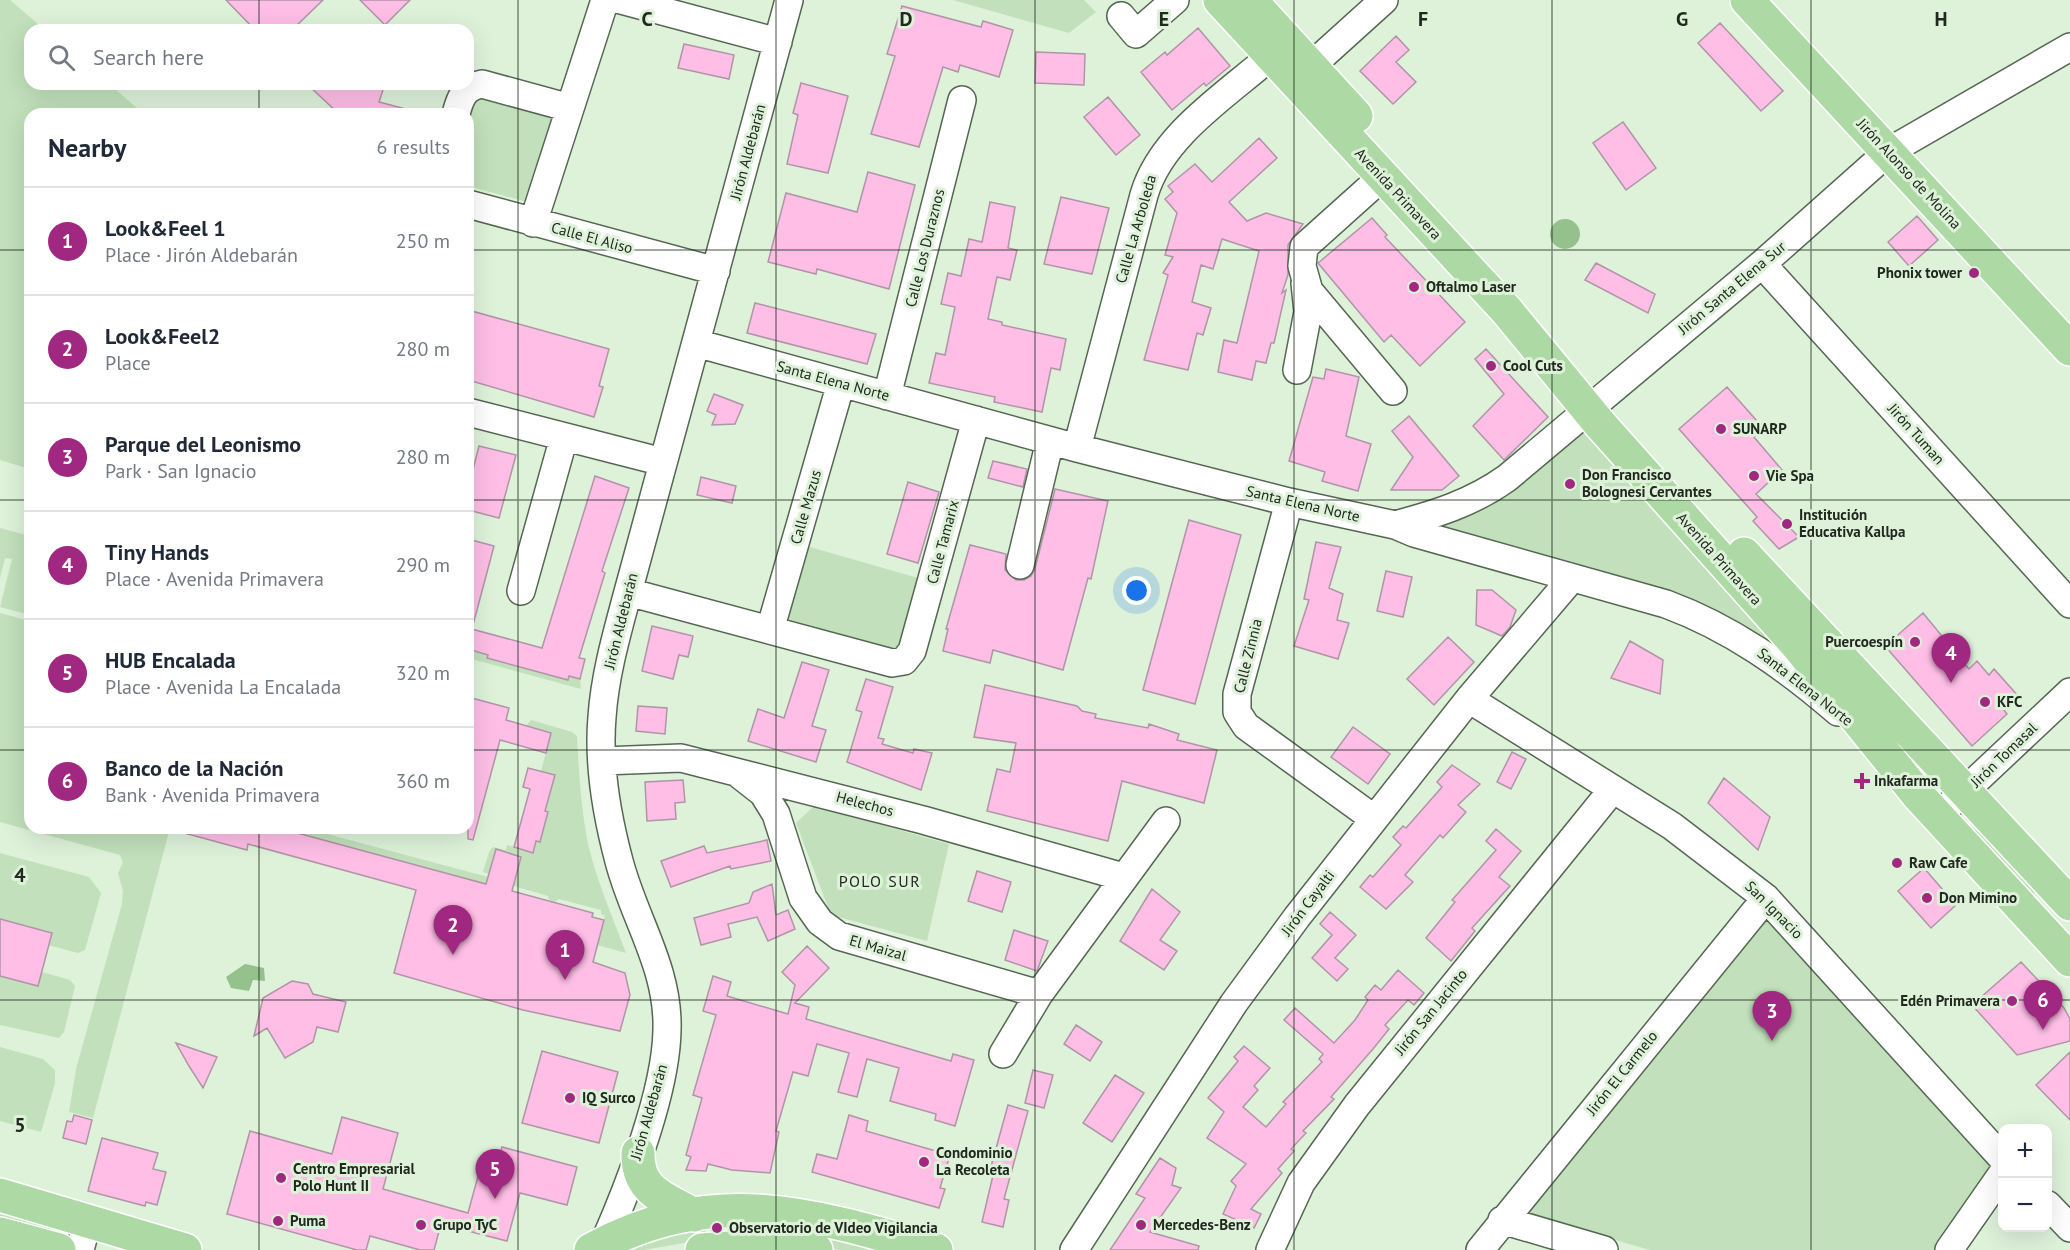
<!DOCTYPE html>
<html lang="en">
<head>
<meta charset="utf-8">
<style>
	:root { --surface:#fff; --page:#f2f2f3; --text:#1f2937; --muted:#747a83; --line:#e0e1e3; --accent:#a02880 }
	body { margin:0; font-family:"PT Sans",sans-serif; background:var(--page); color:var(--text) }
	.controls { position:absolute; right:18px; bottom:18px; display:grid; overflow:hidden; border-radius:12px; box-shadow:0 6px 24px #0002 }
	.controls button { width:54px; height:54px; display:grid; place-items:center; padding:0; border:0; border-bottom:2px solid var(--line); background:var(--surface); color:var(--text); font:30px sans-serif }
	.you { position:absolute; left:1137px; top:591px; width:21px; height:21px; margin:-15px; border:4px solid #fff; border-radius:50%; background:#1a73e8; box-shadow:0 0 0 9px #1a73e833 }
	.badge { display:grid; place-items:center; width:39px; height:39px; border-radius:50%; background:var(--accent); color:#fff; font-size:20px; font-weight:700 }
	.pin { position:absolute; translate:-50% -50px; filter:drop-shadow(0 2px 3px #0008) }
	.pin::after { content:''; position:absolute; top:32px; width:21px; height:18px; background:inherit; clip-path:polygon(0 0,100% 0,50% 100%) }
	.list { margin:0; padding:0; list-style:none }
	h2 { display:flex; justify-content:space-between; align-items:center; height:78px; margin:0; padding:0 24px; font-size:26px }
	h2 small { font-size:20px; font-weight:400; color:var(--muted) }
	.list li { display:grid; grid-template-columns:39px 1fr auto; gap:18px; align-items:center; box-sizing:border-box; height:108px; padding:0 24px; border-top:2px solid var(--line) }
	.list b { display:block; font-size:22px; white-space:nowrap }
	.list p { margin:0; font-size:20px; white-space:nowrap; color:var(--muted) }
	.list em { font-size:20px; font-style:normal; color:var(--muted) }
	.icon { flex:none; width:33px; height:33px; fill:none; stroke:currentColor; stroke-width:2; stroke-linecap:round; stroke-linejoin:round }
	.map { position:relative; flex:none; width:2070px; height:1250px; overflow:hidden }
	.search { position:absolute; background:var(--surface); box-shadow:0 6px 24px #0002; left:24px; top:24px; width:450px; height:66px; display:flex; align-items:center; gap:15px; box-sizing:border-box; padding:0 21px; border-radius:18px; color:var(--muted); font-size:22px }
	.panel { position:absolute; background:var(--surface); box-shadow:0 6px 24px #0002; left:24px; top:108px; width:450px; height:726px; border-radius:18px }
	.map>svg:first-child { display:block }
	.green { fill:#c1e0bb }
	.water { fill:#94c18c }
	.building { fill:#febee6; stroke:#b095a6; stroke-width:1.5 }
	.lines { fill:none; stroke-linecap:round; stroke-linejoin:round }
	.minor-casing { stroke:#556752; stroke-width:30 }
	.major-casing { stroke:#fff; stroke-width:36 }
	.minor { stroke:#fff; stroke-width:27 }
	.major { stroke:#addaa4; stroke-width:33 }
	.grid { fill:none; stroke:#21291f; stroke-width:1.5; stroke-opacity:0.55 }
	.poi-dot { fill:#a02880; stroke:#def2da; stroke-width:2 }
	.labels { text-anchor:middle; stroke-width:6; stroke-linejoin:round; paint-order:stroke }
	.street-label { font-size:15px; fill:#21291f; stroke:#def2da }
	.poi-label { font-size:15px; font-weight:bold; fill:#21291f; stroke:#def2da; text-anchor:start }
	.neighbourhood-label { font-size:16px; letter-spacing:1.5px; fill:#21291f; stroke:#def2da }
	.grid-label { font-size:20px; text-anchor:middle; font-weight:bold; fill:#21291f; stroke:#def2da; stroke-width:6; stroke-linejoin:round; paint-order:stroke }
</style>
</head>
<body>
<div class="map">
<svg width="2070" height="1250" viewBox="0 0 2070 1250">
	<rect width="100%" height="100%" fill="#def2da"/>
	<path class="green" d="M0,0h10l35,30h-15v54h79l35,30h-114v355l-30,-9z
		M953,0h131l12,12 -27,21z
		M469,88l93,25 -24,92 -70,-19z
		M1580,429l193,208v5l-355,-116z
		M0,528l30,8v79l-30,-8 12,-48 -7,-1 -5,20z
		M796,543l136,39 -28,79 -134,-31z
		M0,613l30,8v207h140l-77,290 -24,-6 7,-43 46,-165 1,-13 -5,-18 5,-11 -3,-7 -120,-33z
		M468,649l20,6v3l92,21 1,10 -113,-31z
		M531,720l41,12 5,4c2,38 4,75 12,112 9,36 24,70 37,105l-29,-8 8,-29 -4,-2v-4l-42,-11 -4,3 -6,-2 -1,-4 -42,-12 -9,-13 19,5 5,-20 -25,-6 -7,24 -6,-2 6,-20 4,-5 13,3 1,-5 26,7 3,-11h4l8,-28 -3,-2 9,-36 -13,-4 10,-37 -25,-8z
		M814,806l135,38 -22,97 -96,-26 -35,-92z
		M1987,820l55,65 -10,11 -59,-64z
		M279,828h26l183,49 -3,11 -24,-11z
		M0,853l89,24 12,16 -16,57 -7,3 -30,-8 -6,27 28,8 5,6 -11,46 -5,6 -59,-13z
		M1765,918l232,246 -62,86h-285l-129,-37z
		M0,1047l43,12 12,11v13l-14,49 -41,-11z
		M0,1208l75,25 1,9 -76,-18z
		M734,1222l53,2 109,26h-57l-40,-8 -68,-6z
		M706,1223v16l-62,11h-39z"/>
	<path class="water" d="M1550 234a15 15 0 1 1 30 0a15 15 0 1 1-30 0Z
		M245,964l19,4 1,13 -12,-1 -4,11 -18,-3 -5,-11z"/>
	<path class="building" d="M226,0h97l-31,30h-37z
		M360,0h50l-25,25z
		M902,6l79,21 2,-6 30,9 -14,47 -39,-12 -2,7 -15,-5 -24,80 -48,-13 24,-78 -8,-2z
		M1720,23l63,68 -22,20 -63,-68z
		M1198,28l32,38 -24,20 -2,-3 -32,27 -31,-38 24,-20 2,3z
		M1396,36l13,14 -13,12 20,20 -23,22 -33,-33z
		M684,44l50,11 -5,24 -51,-11z
		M1036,52l49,2 -1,31 -49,-2z
		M801,83l47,13 -20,77 -41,-9 11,-49 -5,-2z
		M307,84h78l-6,18 27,7v5h-67z
		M1108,97l32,38 -24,20 -32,-38z
		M1623,122l33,46 -30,22 -33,-47z
		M1259,138l18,20 -48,44 18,19 19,-8 37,11 -15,21v30l-6,18 4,-3 -12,53h-3l-5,20 -10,-2 -4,19 -34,-8 6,-32 13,3 22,-92 -37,-12 -9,30 -12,-4 -9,37 19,6 -8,27 -6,-2 -9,37 -44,-10 24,-85 -5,-2 10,-16 -8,-2 12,-42 -12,-14 8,-7 -5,-6 27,-22 17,18z
		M868,172l47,13 -26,104 -72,-20 -1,5 -48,-12 18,-69 71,19z
		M1061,197l48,11 -17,66 -48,-10z
		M990,202l25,5 -7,41 9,2 -7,30 -13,-3 -9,42 14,3v3l64,14 -6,31 -9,-2 -9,44 -48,-10 1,-5 -66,-14 7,-30 9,2 10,-48 -14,-3 7,-31 13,3 8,-37 13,3z
		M1917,216l21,24 -29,26 -21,-24z
		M1372,218l15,17 -2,2 80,85 -45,44 -29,-31 -7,7 -66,-79z
		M1596,263l59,31 -7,19 -63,-33z
		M755,303l121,31 -9,30 -120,-31z
		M468,310l141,39 -10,37 4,1 -9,30 -126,-37z
		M1486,349l62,68 -44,43 -31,-34 31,-32 -29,-35z
		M1326,369l33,8 -13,59 25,8 -13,47 -36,-10 3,-9 -36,-11 24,-84 11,2z
		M1727,387l37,42 -10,8 28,33 -26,24 43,43 -20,12 -26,-28 4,-4 -78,-88z
		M714,394l29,11 -8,19 -23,1 4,-10 -9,-4z
		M1409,416l50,60 -17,14h-51l22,-33 -21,-26z
		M479,446l37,9 -17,63 -31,-8v-21z
		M993,461l34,8 -4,18 -35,-9z
		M595,476l34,12 -27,83 3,2 -26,85 6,1 -5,20 -11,-3 -1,4 -81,-22 1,-3 -20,-6v-21l74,20z
		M701,477l35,9 -4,17 -35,-8z
		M908,482l31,10 -21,71 -31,-9z
		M1055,489l53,12 -17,78 -3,-1 -25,92 -70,-20 -3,13 -47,-12 5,-22h-2l24,-84 36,9 -1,16 11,10h8l7,-4 4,-7z
		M1189,520l52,15 -46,169 -52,-14z
		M468,539l26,7 -21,79 -5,-1z
		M1316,542l25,5 -12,41 14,6 -6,26 12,3 -11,36 -44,-13 15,-46 -5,-1z
		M1386,571l26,6 -9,40 -26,-6z
		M1477,590h15l24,20 -6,17 -8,9 -26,-11z
		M1923,613l46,56 8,-8 12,14 5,-6 25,28 -15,13 3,4 -35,32 -87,-100z
		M652,626l41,10 -5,21 -9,-2 -6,24 -31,-8z
		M1448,637l26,25 -40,43 -27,-26z
		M1630,641l33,19 -3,34 -49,-16z
		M802,662l27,8 -17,56 14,4 -10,32 -68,-21 10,-32 26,9z
		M866,679l27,8 -15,51 6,1 -2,5 31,9 1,-4 18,4 -11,37 -74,-28 15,-50 -6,-2z
		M985,685l92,21 5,5 14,3 -1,4 53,10 1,-4 30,10 -2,6 40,10 -13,53 -82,-22 -14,60 -121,-30 10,-42 13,3 6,-29 -42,-6z
		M468,697l41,11 -3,12 45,13 -5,20 -46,-13 -27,100 -5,-1z
		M638,706l29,2 -2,26 -29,-3z
		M1353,727l37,27 -22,30 -37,-27z
		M1512,752l14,7 -15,30 -14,-7z
		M1452,765l28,19 -22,21 8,7 -23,26 -3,-3 -35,40 8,7 -27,27 -26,-22 10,-12 3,2 28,-32 -8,-8 10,-11 3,2 36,-41 -5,-5z
		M528,768l27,7 -10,36 3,1 -8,30 -4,-1 -3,12 -19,-6 16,-58 -7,-2z
		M1724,778l46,39 -12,33 -50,-47z
		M683,780l2,22 -10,1 1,16 -29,2 -2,-39z
		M184,828h95l207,56 10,-35 25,8 -9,34 81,22 -1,4 12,3 -11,42 32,11 5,22 -10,36 -97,-21 -129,-37 22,-83 -168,-46 -1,6 -63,-17z
		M1496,829l25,22 -22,26 11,9 -38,42 3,3 -24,30 -25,-23 29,-36 -3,-2 44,-50 -10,-9z
		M767,840l4,21 -40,8 -1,-3 -59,21 -10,-26 43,-15 3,7z
		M1924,868l32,37 -25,23 -33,-37z
		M977,871l34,11 -9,30 -34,-11z
		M772,884l4,31 12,-5 7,19 -27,12 -11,-24 -29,7 3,13 -30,8 -7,-27 55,-15 4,-11z
		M1152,889l28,23 -20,28 17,11 -13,19 -44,-29z
		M1330,912l26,23 -21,23 13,11 -11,12 -25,-23 20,-23 -12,-11z
		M0,919l52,14 -14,53 -38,-10z
		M1014,930l34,11 -11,30 -32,-11z
		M807,946l22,22 -34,35 14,4 -3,12 145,42 2,-7 21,6 -19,66 -20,-6 1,-6 -46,-13 9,-33 -32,-9 -10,38 -19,-5 11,-39 -32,-9 -9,32 -15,-4 -17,59 3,1 -9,41 -38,-3 -24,-6 -2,7 -20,-1 5,-13 -5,-2 16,-57 -9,-3 23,-80 -13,-4 10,-35 18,6 -4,14 61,18 7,-29 -13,-13z
		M2021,962l43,46 6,11v22l-53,14 -45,-50z
		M1398,970l26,23 -10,12 -6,-5 -23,25 4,4 -16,20 -42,48 3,2 -31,32 3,2 -15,16 3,2 -16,18 4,4 -31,36 10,5 -7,14 -31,-14 13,-28 -5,-5 15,-17 -39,-26 17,-26 -16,-14 30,-37 -4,-4 10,-11 26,22 -16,18 4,4 -15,17 23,20 20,-23 -3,-2 39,-40 -3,-3 4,-5 -39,-34 11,-12 39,35 21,-23 13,-20 -3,-3 10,-12 6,5z
		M292,981l16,3 5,10 33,8 -8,30 -21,-5 -4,15 -28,16 -18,-30 -13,8 9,-38z
		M1076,1025l26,17 -12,19 -26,-17z
		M176,1043l41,14 -14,31 -14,-22z
		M542,1051l76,21 -19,71 -77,-20z
		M2070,1052v68l-34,-35z
		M1033,1070l20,5 -9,33 -19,-5z
		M1115,1075l29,18 -32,49 -29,-19z
		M1008,1105l20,6 -24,88 5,1 -6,27 -21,-5 12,-51 -4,-1z
		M74,1115l18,5 -6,24 -23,-6 4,-17 5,1z
		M849,1115l19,6 -2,10 84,24 -10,33 5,1 -6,19 -127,-36 5,-18 20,5z
		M342,1117l56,16 -15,56 85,24 12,-44 15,5 7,-27 75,20 -10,38 -47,-12 -13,48 -66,-17 -7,26h-14l-50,-14 -4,14h-9l-130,-36 23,-83 82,23z
		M102,1138l56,15 -5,16 13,3 -9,33 -11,-3 -1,4 -57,-15z
		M1160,1158l16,10 -4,17 9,3 -31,44 49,14 -1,4h-88l35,-52 -9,-4z"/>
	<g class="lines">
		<defs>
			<path id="minor" d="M621,0l157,42
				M1121,16l15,18 39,-34
				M1311,66l73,-66
				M456,114c4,-16 8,-27 26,-30l88,24
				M1382,177l-78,70 -2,19 7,25 84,100
				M468,204l248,67
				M533,223l72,-223
				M1762,264l308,340
				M696,343l381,105 212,54 106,23 19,8 252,71c65,24 120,63 172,108
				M1297,370l11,-58 -3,-29
				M887,396l75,-296
				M468,412l195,50
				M1077,448l67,-253c17,-59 82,-100 127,-139
				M1289,502l-52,192v18l9,14 127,92
				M1395,525c41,-11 77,-22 112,-47l255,-214 126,-112 182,-105
				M1020,565l30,-124
				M521,591l43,-154
				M628,592l264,71 12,-2 8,-10 64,-231
				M770,630l71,-247
				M1469,699l203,127 94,72 236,260
				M603,761l78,-3 242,62 200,57
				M740,775l23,18 13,21 27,84 17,24 19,14 200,58
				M1937,817l133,-125
				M1003,1054l36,-60 127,-173
				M2048,1205l22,23
				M1502,1220l102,30
				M604,1243c25,-57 62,-151 63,-213 2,-62 -33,-111 -48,-169 -12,-45 -21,-98 -17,-144 3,-43 15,-84 26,-125l161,-592
				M80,1250l7,-27
				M1074,1250l160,-247 63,-86 172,-218 103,-121
				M1270,1250l31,-67 56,-78 256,-316
				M1480,1250l286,-352
				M1949,1250l53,-76"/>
			<path id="major" d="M1220,0l287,311 92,112 199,223 120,149 152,165
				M1747,0l323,349
				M1251,1l105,115
				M1744,554l326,350
				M638,1153c-1,39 27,45 56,62
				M0,1195l185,55
				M0,1234l59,16
				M591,1250c121,-67 222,-36 345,0
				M702,1250l68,-5 46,5"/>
		</defs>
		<use href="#minor" class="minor-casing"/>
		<use href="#major" class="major-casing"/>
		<use href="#minor" class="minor"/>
		<use href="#major" class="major"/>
	</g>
	<path class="grid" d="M259,0v30M518,0v1250M776,0v1250M1035,0v1250M1294,0v1250M1552,0v1250M1811,0v1250M259,84v30M0,250h30M468,250h1602M0,500h30M468,500h1602M0,750h30M468,750h1602M259,828v422M0,1000h2070"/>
	<g class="poi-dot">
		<circle cx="1974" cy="273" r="6"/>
		<circle cx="1414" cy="287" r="6"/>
		<circle cx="1491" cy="366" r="6"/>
		<circle cx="1721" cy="429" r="6"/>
		<circle cx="1754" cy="476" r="6"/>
		<circle cx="1570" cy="484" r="6"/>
		<circle cx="1787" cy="524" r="6"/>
		<circle cx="1915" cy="642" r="6"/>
		<circle cx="1985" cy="702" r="6"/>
		<path d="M1859 772h6v6h6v6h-6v6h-6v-6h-6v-6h6z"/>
		<circle cx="1897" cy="863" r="6"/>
		<circle cx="1927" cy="898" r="6"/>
		<circle cx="2012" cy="1001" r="6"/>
		<circle cx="570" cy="1098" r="6"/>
		<circle cx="924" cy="1162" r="6"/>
		<circle cx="281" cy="1178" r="6"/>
		<circle cx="278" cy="1221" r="6"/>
		<circle cx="421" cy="1225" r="6"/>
		<circle cx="1141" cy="1225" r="6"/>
		<circle cx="717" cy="1228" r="6"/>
	</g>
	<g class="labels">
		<g class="street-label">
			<text transform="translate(748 152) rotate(-75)" y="5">Jirón Aldebarán</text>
			<text transform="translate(1909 174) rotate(47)" y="5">Jirón Alonso de Molina</text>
			<text transform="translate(1398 194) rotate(47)" y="5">Avenida Primavera</text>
			<text transform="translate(1136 229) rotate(-74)" y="5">Calle La Arboleda</text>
			<text transform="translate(592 238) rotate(15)" y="5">Calle El Aliso</text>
			<text transform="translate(925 248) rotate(-76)" y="5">Calle Los Duraznos</text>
			<text transform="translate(1732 288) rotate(-40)" y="5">Jirón Santa Elena Sur</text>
			<text transform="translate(833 381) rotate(15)" y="5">Santa Elena Norte</text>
			<text transform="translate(1916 434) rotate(48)" y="5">Jirón Tuman</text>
			<text transform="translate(1303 504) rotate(13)" y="5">Santa Elena Norte</text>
			<text transform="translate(806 507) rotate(-74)" y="5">Calle Mazus</text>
			<text transform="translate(943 542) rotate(-75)" y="5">Calle Tamarix</text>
			<text transform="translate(1719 559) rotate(48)" y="5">Avenida Primavera</text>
			<text transform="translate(621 621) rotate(-76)" y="5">Jirón Aldebarán</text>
			<text transform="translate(1248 656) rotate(-76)" y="5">Calle Zinnia</text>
			<text transform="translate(1805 687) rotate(38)" y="5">Santa Elena Norte</text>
			<text transform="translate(2004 755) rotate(-44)" y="5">Jirón Tomasal</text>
			<text transform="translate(865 804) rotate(15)" y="5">Helechos</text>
			<text transform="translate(1308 903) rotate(-53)" y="5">Jirón Cayalti</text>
			<text transform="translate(1774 910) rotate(45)" y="5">San Ignacio</text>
			<text transform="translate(878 948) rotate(16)" y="5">El Maizal</text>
			<text transform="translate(1431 1012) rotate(-51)" y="5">Jirón San Jacinto</text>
			<text transform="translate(1622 1073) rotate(-51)" y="5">Jirón El Carmelo</text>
			<text transform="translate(649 1112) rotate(-74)" y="5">Jirón Aldebarán</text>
		</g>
		<g class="poi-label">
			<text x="1962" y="278" text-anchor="end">Phonix tower</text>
			<text x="1426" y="292">Oftalmo Laser</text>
			<text x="1503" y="371">Cool Cuts</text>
			<text x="1733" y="434">SUNARP</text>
			<text x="1582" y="480">Don Francisco<tspan x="1582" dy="17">Bolognesi Cervantes</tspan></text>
			<text x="1766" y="481">Vie Spa</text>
			<text x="1799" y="520">Institución<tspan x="1799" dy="17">Educativa Kallpa</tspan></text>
			<text x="1903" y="647" text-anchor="end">Puercoespín</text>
			<text x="1997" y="707">KFC</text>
			<text x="1874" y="786">Inkafarma</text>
			<text x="1909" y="868">Raw Cafe</text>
			<text x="1939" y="903">Don Mimino</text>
			<text x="2000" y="1006" text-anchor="end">Edén Primavera</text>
			<text x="582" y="1103">IQ Surco</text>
			<text x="936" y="1158">Condominio<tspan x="936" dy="17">La Recoleta</tspan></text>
			<text x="293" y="1174">Centro Empresarial<tspan x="293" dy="17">Polo Hunt II</tspan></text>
			<text x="290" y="1226">Puma</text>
			<text x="433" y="1230">Grupo TyC</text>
			<text x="1153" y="1230">Mercedes-Benz</text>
			<text x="729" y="1233">Observatorio de VIdeo Vigilancia</text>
		</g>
		<g class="neighbourhood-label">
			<text x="880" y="887">POLO SUR</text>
		</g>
	</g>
	<g class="grid-label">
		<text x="647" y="26">C</text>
		<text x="906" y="26">D</text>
		<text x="1164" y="26">E</text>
		<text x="1423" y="26">F</text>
		<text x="1682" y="26">G</text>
		<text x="1941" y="26">H</text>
		<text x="20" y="882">4</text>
		<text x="20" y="1132">5</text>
	</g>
</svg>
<div class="controls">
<button>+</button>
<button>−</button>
</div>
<div class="you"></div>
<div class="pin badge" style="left:565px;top:980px">1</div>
<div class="pin badge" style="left:453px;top:955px">2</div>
<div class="pin badge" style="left:1772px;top:1041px">3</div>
<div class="pin badge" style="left:1951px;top:683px">4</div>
<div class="pin badge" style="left:495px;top:1199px">5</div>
<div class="pin badge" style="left:2043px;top:1030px">6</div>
<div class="search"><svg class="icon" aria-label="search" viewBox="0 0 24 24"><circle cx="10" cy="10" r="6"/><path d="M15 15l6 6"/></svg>Search here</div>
<section class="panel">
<h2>Nearby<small>6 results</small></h2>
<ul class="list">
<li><span class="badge">1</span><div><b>Look&amp;Feel 1</b><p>Place · Jirón Aldebarán</p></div><em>250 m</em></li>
<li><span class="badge">2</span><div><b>Look&amp;Feel2</b><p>Place</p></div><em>280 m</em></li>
<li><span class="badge">3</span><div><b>Parque del Leonismo</b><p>Park · San Ignacio</p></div><em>280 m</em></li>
<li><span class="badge">4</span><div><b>Tiny Hands</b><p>Place · Avenida Primavera</p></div><em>290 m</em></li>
<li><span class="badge">5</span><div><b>HUB Encalada</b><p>Place · Avenida La Encalada</p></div><em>320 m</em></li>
<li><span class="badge">6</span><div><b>Banco de la Nación</b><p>Bank · Avenida Primavera</p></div><em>360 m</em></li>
</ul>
</section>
</div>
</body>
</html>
